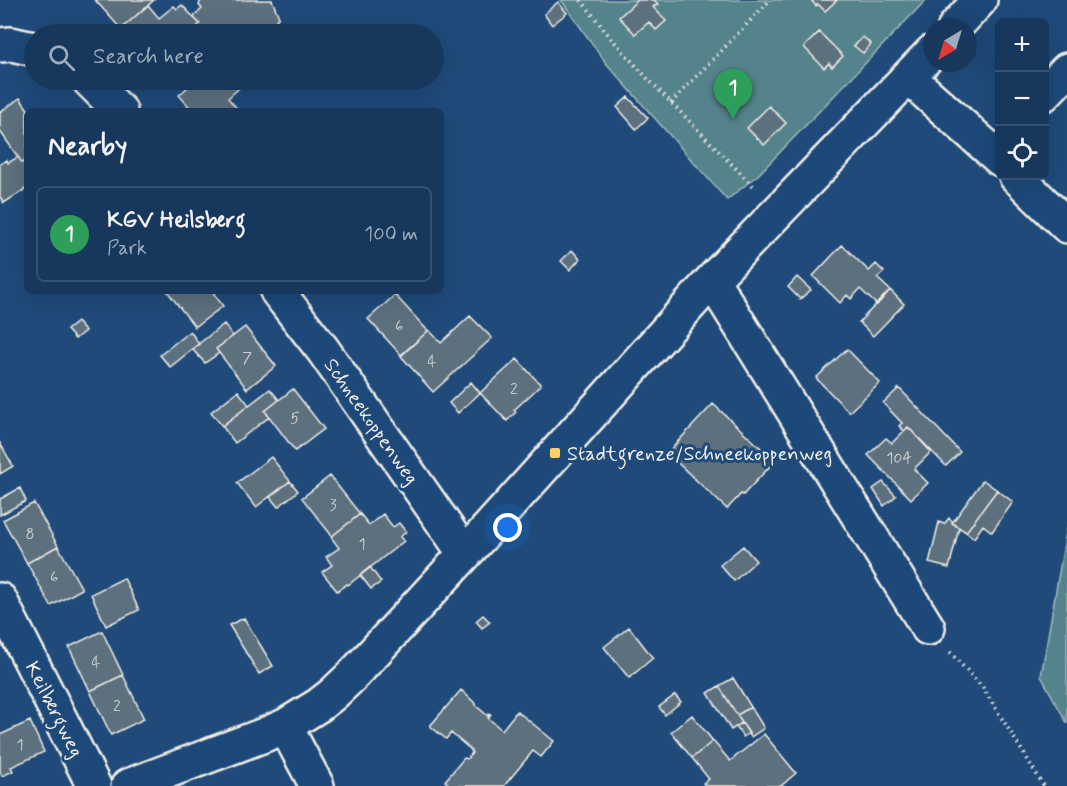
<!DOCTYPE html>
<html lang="en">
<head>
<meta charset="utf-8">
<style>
	:root { --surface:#17385c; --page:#244365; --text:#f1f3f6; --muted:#9eacbb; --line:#365272; --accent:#ffd166 }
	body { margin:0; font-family:Mynerve,sans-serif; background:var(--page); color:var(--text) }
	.controls { position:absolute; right:18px; top:18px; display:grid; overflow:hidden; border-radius:9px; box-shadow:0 6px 24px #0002 }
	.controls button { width:54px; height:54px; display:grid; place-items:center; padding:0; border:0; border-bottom:2px solid var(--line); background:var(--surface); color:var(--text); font:30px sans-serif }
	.compass { position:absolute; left:923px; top:18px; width:54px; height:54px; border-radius:50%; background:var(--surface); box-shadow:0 6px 24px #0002; rotate:218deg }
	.you { position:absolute; left:508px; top:528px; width:21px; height:21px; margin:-15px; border:4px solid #fff; border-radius:50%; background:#1a73e8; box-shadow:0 0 0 9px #1a73e833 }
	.badge { display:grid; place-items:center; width:39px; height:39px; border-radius:50%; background:var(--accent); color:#fff; font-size:20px; font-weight:700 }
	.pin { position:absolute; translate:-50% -50px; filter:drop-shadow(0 2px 3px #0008) }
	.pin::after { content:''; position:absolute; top:32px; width:21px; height:18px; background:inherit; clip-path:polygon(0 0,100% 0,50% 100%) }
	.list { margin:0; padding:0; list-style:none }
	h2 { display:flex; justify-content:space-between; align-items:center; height:78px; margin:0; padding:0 24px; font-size:26px }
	h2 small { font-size:20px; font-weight:400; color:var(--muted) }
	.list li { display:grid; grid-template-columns:39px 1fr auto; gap:18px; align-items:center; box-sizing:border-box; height:96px; margin:0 12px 12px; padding:0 12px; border:2px solid var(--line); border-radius:9px }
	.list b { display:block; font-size:22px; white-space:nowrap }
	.list p { margin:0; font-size:20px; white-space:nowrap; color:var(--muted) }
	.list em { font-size:20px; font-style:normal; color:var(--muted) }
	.icon { flex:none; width:33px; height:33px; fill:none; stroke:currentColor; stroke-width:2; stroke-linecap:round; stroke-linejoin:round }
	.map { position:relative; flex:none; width:1067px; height:786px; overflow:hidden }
	.search { position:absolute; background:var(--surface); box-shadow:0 6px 24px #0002; left:24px; top:24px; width:420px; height:66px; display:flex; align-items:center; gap:15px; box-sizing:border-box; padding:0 21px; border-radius:33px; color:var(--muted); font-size:22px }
	.panel { position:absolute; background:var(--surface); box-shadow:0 6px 24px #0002; left:24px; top:108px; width:420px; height:186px; border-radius:9px }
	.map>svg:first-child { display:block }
	.green { fill:#55838b; stroke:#a4baba; stroke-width:1.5 }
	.building { fill:#5d6f7e; stroke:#f4f1e8; stroke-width:1.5 }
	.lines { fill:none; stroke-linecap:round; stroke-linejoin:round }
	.minor-casing { stroke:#f4f1e8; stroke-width:38 }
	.path { stroke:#f4f1e8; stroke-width:4; stroke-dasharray:1.5 4.5; stroke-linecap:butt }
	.minor { stroke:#1f4a7a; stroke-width:33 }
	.poi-dot { fill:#ffd166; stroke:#1f4a7a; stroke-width:2 }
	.labels { text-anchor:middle; stroke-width:6; stroke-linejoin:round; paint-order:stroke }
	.number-label { font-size:16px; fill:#ced0ce }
	.street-label { font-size:20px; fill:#f4f1e8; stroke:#1f4a7a }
	.poi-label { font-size:20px; fill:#f4f1e8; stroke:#1f4a7a; text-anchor:start }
</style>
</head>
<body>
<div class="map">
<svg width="1067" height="786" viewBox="0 0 1067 786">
	<rect width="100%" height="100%" fill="#1f4a7a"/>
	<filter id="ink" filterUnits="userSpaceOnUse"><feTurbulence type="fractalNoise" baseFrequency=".0167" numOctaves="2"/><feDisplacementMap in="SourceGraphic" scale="12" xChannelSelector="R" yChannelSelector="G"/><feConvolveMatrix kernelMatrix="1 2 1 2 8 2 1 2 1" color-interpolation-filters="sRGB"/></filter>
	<g filter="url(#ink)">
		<path class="green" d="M561,0h365l-167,174 -32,26 -121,-137z
			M1067,527v196l-26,-47z"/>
		<path class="building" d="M95,0h59l-33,29z
			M201,0h71l7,17 -3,3 12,14h-100l12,-10 -7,-7 9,-8 -3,-4z
			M638,0h16l4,4 -5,3 13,14 -10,9 -7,-8 -14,12 -16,-17z
			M811,0h26l-12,11 -7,-7 -2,2z
			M558,2l9,11 -15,12 -8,-11z
			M148,5l11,13 15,-12 3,3 5,-4 18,19 -12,10h-62l-5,-5z
			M819,32l24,24 -11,11 -3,-4 -5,5 -20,-21z
			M863,37l8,7 -8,9 -9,-7z
			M196,80h8l2,1 2,-1h33l2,1 1,-1 2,2 -18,16 11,13h-46l-14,-16z
			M628,97l20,21 -12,11 -19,-22z
			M20,98l9,13h-2v48l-5,4 -22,-32v-19z
			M769,106l17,17 -22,22 -17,-17z
			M18,157l4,6 5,-4v29l-23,15 -4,-6v-33l7,-4 1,3z
			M842,245l27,26 7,-7 8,8 -7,6 13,12 -13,15 -17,-16 -9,10 -4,-4 -7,8 -27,-27z
			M572,250l8,9 -10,11 -9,-9z
			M797,277l14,13 -11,9 -12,-12z
			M890,290l14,14 -31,32 -14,-14z
			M167,291h45l11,15 -28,21z
			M395,295l33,36 -27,24 -33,-36z
			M470,316l22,22 -59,54 -32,-36 28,-26 12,13z
			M77,322l8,9 -10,8 -8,-9z
			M224,324l9,12 -17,13 3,4 -14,10 -13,-14z
			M245,327l31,39 -29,23 -31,-40z
			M190,331l9,13 -29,23 -10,-12z
			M847,349l33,34 -31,29 -33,-34z
			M517,359l24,26 -27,25 2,2 -9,9 -27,-28z
			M471,382l9,11 -22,20 -9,-10z
			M899,388l61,64 -14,14 -38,-39 -4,4 -5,-5 3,-3 -19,-20z
			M270,389l9,11 -14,11 4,6 -34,26 -13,-17z
			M293,389l31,40 -29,22 -30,-40z
			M238,391l11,14 -27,21 -11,-14z
			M713,404l62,57 -32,34 -2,-1 -14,15 -60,-56z
			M908,427l23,25 -17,17 14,14 -17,16 -43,-44 18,-17 6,5z
			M0,443l13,23 -13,8z
			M271,457l19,24 -34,26 -19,-24z
			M330,476l30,38 -28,22 -30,-38z
			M983,480l14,10 -31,42 -14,-9z
			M290,481l8,10 -20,16 -8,-10z
			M883,482l13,14 -12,10 -11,-17z
			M20,488l6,13 -26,14v-16z
			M997,490l16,12 -21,30 -9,-7 -9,13 -8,-6z
			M34,503l24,43 -31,17 -24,-43z
			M360,514l9,11 14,-11 10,13 6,-4 7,9 -6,5 4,4 -56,44 -1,-1 -10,7 -15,-19 10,-7 -6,-8 13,-9 -8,-11z
			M949,518l4,4 -1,1 7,5 -10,40 -20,-5 10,-41 5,2z
			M58,546l24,43 -31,17 -24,-43z
			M743,546l13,15 -22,20 -14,-16z
			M370,567l11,15 -10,7 -11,-14z
			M124,578l15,32 -33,16 -15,-32z
			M483,615l7,7 -8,6 -6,-7z
			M244,618l29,48 -14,8 -30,-49z
			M629,627l24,31 -24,20 -25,-31z
			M102,631l21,44 -33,16 -21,-44z
			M123,675l21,44 -33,16 -21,-44z
			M733,678l18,29 -14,8 -18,-29z
			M719,686l23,37 -11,7 -23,-37z
			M461,690l15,14 -1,1 13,11 1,-2 2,1 -3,3 14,12 15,-19 37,30 -13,16 -8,-6 -29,35h-53l-6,-5 19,-23 3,1 5,-6 -1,-3 -20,-17 -5,6 -16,-13z
			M675,695l6,7 -16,13 -6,-8z
			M751,707l13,21 -13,9 -14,-22z
			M692,715l21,26 -21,17 -21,-26z
			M30,721l14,31 -33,15 2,4 -11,5 -2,-4v-37z
			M742,723l7,10 -6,4 -7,-10z
			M764,734l32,39 -15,13h-75l-3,-3 6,-4 -17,-21 21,-17 17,20z"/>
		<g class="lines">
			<defs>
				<path id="minor" d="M955,27l25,-27
					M0,45l11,-1 23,5
					M908,77l92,82
					M89,80l31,31
					M1044,94l23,-24
					M1016,176l51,50
					M712,280l216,348
					M277,291l46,59 142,204
					M0,600l94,186
					M285,726l32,60
					M128,786l136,-51 21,-9 34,-21 14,-11 21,-20 111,-120 247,-274 220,-228"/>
			</defs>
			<use href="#minor" class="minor-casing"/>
			<path class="path" d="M581,0l29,37 37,41 108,110
				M671,103l99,-103
				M950,652l33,36 61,98"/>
			<use href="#minor" class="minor"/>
		</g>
	</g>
	<rect class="poi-dot" x="549" y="447" width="12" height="12" rx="3"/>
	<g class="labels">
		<g class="number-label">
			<text x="399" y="331">6</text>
			<text x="247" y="363">7</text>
			<text x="432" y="366">4</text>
			<text x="514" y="394">2</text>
			<text x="295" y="423">5</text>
			<text x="899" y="463">104</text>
			<text x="333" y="510">3</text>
			<text x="30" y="539">8</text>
			<text x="362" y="549">1</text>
			<text x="54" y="582">6</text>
			<text x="96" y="667">4</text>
			<text x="117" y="711">2</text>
			<text x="20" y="750">1</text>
		</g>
		<g class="street-label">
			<text transform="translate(372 421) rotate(55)" y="7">Schneekoppenweg</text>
			<text transform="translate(55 709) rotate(63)" y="7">Keilbergweg</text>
		</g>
		<g class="poi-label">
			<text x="567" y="460">Stadtgrenze/Schneekoppenweg</text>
		</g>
	</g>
</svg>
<div class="controls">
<button>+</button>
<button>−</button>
<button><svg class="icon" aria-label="locate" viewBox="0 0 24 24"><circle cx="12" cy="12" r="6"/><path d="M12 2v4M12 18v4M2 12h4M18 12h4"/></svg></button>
</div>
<svg class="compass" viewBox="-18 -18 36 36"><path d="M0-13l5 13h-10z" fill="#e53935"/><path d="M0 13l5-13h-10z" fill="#9eacbb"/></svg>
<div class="you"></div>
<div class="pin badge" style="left:733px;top:119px;background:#2e9e5b">1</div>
<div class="search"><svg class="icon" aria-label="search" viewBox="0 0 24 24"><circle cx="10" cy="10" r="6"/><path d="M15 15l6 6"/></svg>Search here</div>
<section class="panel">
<h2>Nearby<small></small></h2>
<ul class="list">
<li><span class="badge" style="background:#2e9e5b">1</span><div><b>KGV Heilsberg</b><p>Park</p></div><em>100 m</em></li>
</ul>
</section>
</div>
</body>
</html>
